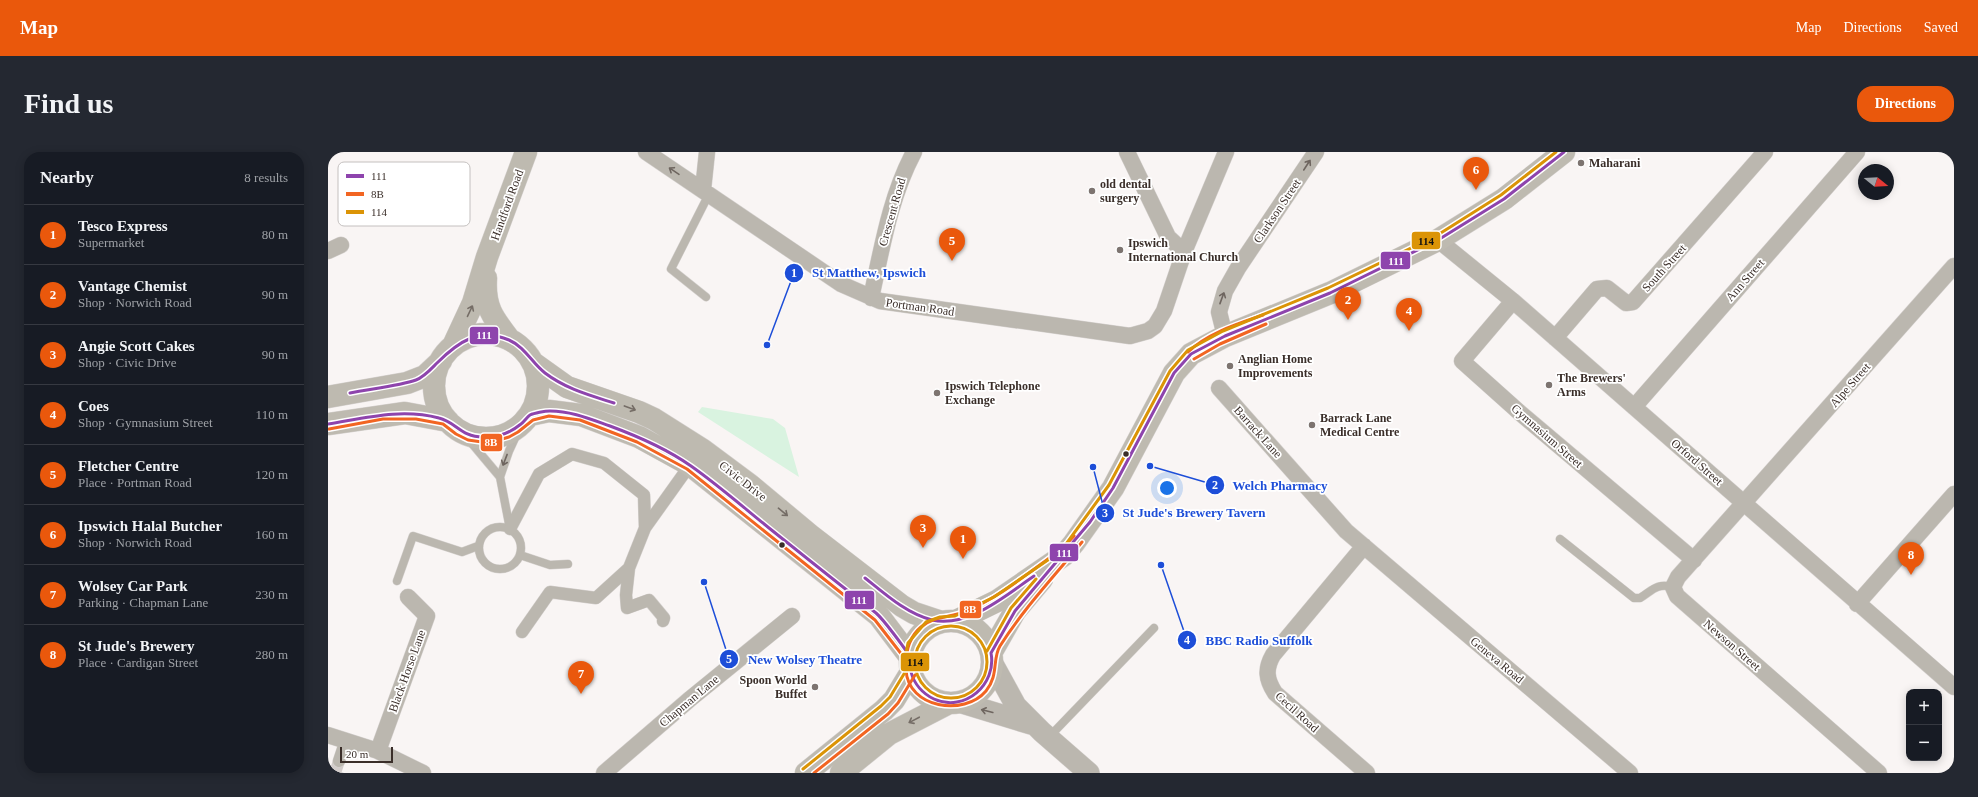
<!DOCTYPE html>
<html lang="en">
<head>
<meta charset="utf-8">
<style>
	:root { --surface:#171b24; --page:#242831; --text:#f1f3f6; --muted:#9ea1a6; --line:#363941; --accent:#ea580c }
	body { margin:0; font-family:"Times New Roman",serif; background:var(--page); color:var(--text) }
	.controls { position:absolute; right:12px; bottom:12px; display:grid; overflow:hidden; border-radius:8px; box-shadow:0 2px 10px #0003 }
	.controls button { width:36px; height:36px; display:grid; place-items:center; padding:0; border:0; border-bottom:1px solid var(--line); background:var(--surface); color:var(--text); font:20px sans-serif }
	.compass { position:absolute; left:1530px; top:12px; width:36px; height:36px; border-radius:50%; background:var(--surface); box-shadow:0 2px 10px #0003; rotate:108deg }
	.scale { position:absolute; left:12px; bottom:10px; width:53px; box-sizing:border-box; padding-left:4px; border:2px solid #3a2e29; border-top:0; font-size:11px; line-height:14px; white-space:nowrap; color:#3a2e29; -webkit-text-stroke:3px #fff; paint-order:stroke }
	.you { position:absolute; left:839px; top:336px; width:14px; height:14px; margin:-10px; border:3px solid #fff; border-radius:50%; background:#1a73e8; box-shadow:0 0 0 6px #1a73e833 }
	.badge { display:grid; place-items:center; width:26px; height:26px; border-radius:50%; background:var(--accent); color:#fff; font-size:13px; font-weight:700 }
	.pin { position:absolute; translate:-50% -33px; filter:drop-shadow(0 1px 2px #0008) }
	.pin::after { content:''; position:absolute; top:21px; width:14px; height:12px; background:inherit; clip-path:polygon(0 0,100% 0,50% 100%) }
	.list { margin:0; padding:0; list-style:none }
	h2 { display:flex; justify-content:space-between; align-items:center; height:52px; margin:0; padding:0 16px; font-size:17px }
	h2 small { font-size:13px; font-weight:400; color:var(--muted) }
	.list li { display:grid; grid-template-columns:26px 1fr auto; gap:12px; align-items:center; box-sizing:border-box; height:60px; padding:0 16px; border-top:1px solid var(--line) }
	.list b { display:block; font-size:15px; white-space:nowrap }
	.list p { margin:0; font-size:13px; white-space:nowrap; color:var(--muted) }
	.list em { font-size:13px; font-style:normal; color:var(--muted) }
	.map { position:relative; flex:none; width:1626px; height:621px; overflow:hidden; border-radius:16px }
	header { display:flex; align-items:center; gap:24px; box-sizing:border-box; height:56px; padding:0 20px; background:var(--accent); color:#fff }
	header strong { font-size:19px }
	nav { display:flex; gap:22px; margin-inline-start:auto; font-size:14px }
	.intro { display:flex; align-items:center; justify-content:space-between; box-sizing:border-box; height:96px; padding:0 24px }
	h1 { margin:0; font-size:28px }
	.button { padding:10px 18px; border-radius:16px; background:var(--accent); color:#fff; font-size:14px; font-weight:700 }
	main { display:flex; gap:24px; padding:0 24px }
	aside { flex:1; background:var(--surface); border-radius:16px; box-shadow:0 2px 10px #0003 }
	.map>svg:first-child { display:block }
	.green { fill:#d9f3e0 }
	.lines { fill:none; stroke-linecap:round; stroke-linejoin:round }
	.pedestrian-tunnel { stroke:#d3cdcb; stroke-width:12; stroke-dasharray:12 6; stroke-linecap:butt }
	.service-casing { stroke:#d6d2d0; stroke-width:9 }
	.pedestrian-casing { stroke:#d6d2d0; stroke-width:13 }
	.minor-casing { stroke:#d6d2d0; stroke-width:17 }
	.tertiary-casing { stroke:#d6d2d0; stroke-width:22 }
	.primary-casing { stroke:#d6d2d0; stroke-width:23 }
	.service { stroke:#bbb7af; stroke-width:8 }
	.pedestrian { stroke:#bbb7af; stroke-width:12 }
	.minor { stroke:#bbb7af; stroke-width:16 }
	.tertiary { stroke:#bbb7af; stroke-width:21 }
	.primary { stroke:#bebab0; stroke-width:22 }
	.bus-1-casing { stroke:#fff; stroke-width:6 }
	.bus-2-casing { stroke:#fff; stroke-width:6 }
	.bus-3-casing { stroke:#fff; stroke-width:6 }
	.bus-1 { stroke:#8e44ad; stroke-width:3 }
	.bus-2 { stroke:#f26522; stroke-width:3 }
	.bus-3 { stroke:#db9406; stroke-width:3 }
	.oneway { stroke:#6e655f }
	.oneway2 { stroke:#756d66 }
	.poi-dot { fill:#7d7470; stroke:#fff; stroke-width:1.5 }
	.bus-dot { fill:#3a2e29; stroke:#fff; stroke-width:1.5 }
	.labels { text-anchor:middle; stroke-width:3.5; stroke-linejoin:round; paint-order:stroke }
	.poi-label { font-size:12px; font-weight:bold; fill:#3a2e29; stroke:#fff; text-anchor:start }
	.street-label { font-size:12px; fill:#3a2e29; stroke:#fff }
	.key { fill:#fff; stroke:#c4c0bf; stroke-width:1 }
	.key-label { font-size:11px; fill:#3a2e29 }
	.leader { fill:none; stroke:#1d4ed8; stroke-width:1.5 }
	.callout-dot { fill:#1d4ed8; stroke:#fff; stroke-width:1.5 }
	.mark-label { font-size:12px; text-anchor:middle; font-weight:bold; fill:#fff }
	.callout-label { font-size:13px; text-anchor:middle; font-weight:bold; fill:#1d4ed8; stroke:#fff; stroke-width:3.5; stroke-linejoin:round; paint-order:stroke }
	.line-badge { stroke:#fff; stroke-width:1.5 }
	.badge-label { font-size:11px; text-anchor:middle; font-weight:bold; fill:#fff }
	.pale-badge-label { font-size:11px; text-anchor:middle; font-weight:bold; fill:#111 }
</style>
</head>
<body>
<header>
<strong>Map</strong>
<nav><a>Map</a><a>Directions</a><a>Saved</a></nav>
</header>
<div class="intro"><h1>Find us</h1><a class="button">Directions</a></div>
<main>
<aside>
<h2>Nearby<small>8 results</small></h2>
<ul class="list">
<li><span class="badge">1</span><div><b>Tesco Express</b><p>Supermarket</p></div><em>80 m</em></li>
<li><span class="badge">2</span><div><b>Vantage Chemist</b><p>Shop · Norwich Road</p></div><em>90 m</em></li>
<li><span class="badge">3</span><div><b>Angie Scott Cakes</b><p>Shop · Civic Drive</p></div><em>90 m</em></li>
<li><span class="badge">4</span><div><b>Coes</b><p>Shop · Gymnasium Street</p></div><em>110 m</em></li>
<li><span class="badge">5</span><div><b>Fletcher Centre</b><p>Place · Portman Road</p></div><em>120 m</em></li>
<li><span class="badge">6</span><div><b>Ipswich Halal Butcher</b><p>Shop · Norwich Road</p></div><em>160 m</em></li>
<li><span class="badge">7</span><div><b>Wolsey Car Park</b><p>Parking · Chapman Lane</p></div><em>230 m</em></li>
<li><span class="badge">8</span><div><b>St Jude's Brewery</b><p>Place · Cardigan Street</p></div><em>280 m</em></li>
</ul>
</aside>
<div class="map">
<svg width="1626" height="621" viewBox="0 0 1626 621">
	<rect width="100%" height="100%" fill="#f9f5f4"/>
	<path class="green" d="M374,255l71,12 12,9 14,49 -101,-65z"/>
	<g class="lines">
		<path class="pedestrian-tunnel" d="M7,621l4,-12"/>
		<defs>
			<path id="service" d="M378,145l-35,-28 38,-75
				M131,278l15,16 26,31 9,-26 12,-26
				M172,325l10,52
				M151 396a21 21 0 1 1 42 0a21 21 0 1 1-42 0Z
				M1232,387l74,59h6c13,-8 16,-15 33,-11
				M192,403l30,10 18,-1
				M69,429l16,-45 49,16 16,-6
				M721,585l105,-109"/>
			<path id="pedestrian" d="M317,376l45,-63
				M182,377l29,-55 33,-20 32,9 40,32 1,33 -16,40 -33,30 -46,-6 -28,40
				M301,416l-3,27 1,13 22,-8 15,18 -1,3
				M11,609l7,-21"/>
			<path id="minor" d="M318,0l195,132 39,17 250,35 18,-5 7,-5 9,-15 20,-59 42,-100
				M799,0l41,85 16,15
				M375,38l4,-38
				M1110,88l75,61 441,386
				M0,99l13,-6
				M543,146c11,-50 19,-101 43,-146
				M1185,149l-51,60 57,51 175,148
				M897,184l-6,-24 6,-21 13,-23 78,-116
				M1227,186l42,-49 10,-1 19,15 7,-1 132,-150
				M891,236l127,143 284,242
				M1306,255l223,-255
				M1036,394l-91,109c-8,14 -7,24 2,38l92,80
				M1529,452l97,-110
				M0,583l50,16 45,22
				M50,599l49,-135 -19,-19
				M276,621l86,-74 102,-83
				M1551,621l-202,-177 -4,-9 5,-10 276,-311"/>
			<path id="tertiary" d="M665,512l23,42 26,26 47,41
				M631,550l72,22"/>
			<path id="primary" d="M158,126c-2,29 7,40 24,62
				M106 234a52 52 0 1 1 104 0a52 52 0 1 1-104 0Z
				M125,194l20,-43 14,-46 39,-105
				M204,210l35,25 72,25 15,7 49,31 47,35 60,50 92,71 12,7 27,9
				M0,245l79,-14 18,-7 16,-15
				M202,263l19,-4 32,4 58,22 51,28 189,151 31,41
				M0,272l77,-11 43,8
				M628,469l41,-20 67,-46 10,-12 39,-55 61,-115 17,-19 34,-18 105,-43 108,-53 66,-41 60,-47
				M582 510a41 41 0 1 1 82 0a41 41 0 1 1-82 0Z
				M663,501l24,-42 27,-32
				M478,621l78,-63 10,-10 17,-28
				M513,621l48,-39 60,-31"/>
		</defs>
		<use href="#service" class="service-casing"/>
		<use href="#pedestrian" class="pedestrian-casing"/>
		<use href="#minor" class="minor-casing"/>
		<use href="#tertiary" class="tertiary-casing"/>
		<use href="#primary" class="primary-casing"/>
		<use href="#service" class="service"/>
		<use href="#pedestrian" class="pedestrian"/>
		<use href="#minor" class="minor"/>
		<use href="#tertiary" class="tertiary"/>
		<use href="#primary" class="primary"/>
		<defs>
			<path id="bus-1" d="M22,241c19,-4 49,-7 66,-13 8,-3 15,-11 21,-17 21,-21 42,-36 72,-23 16,7 23,23 36,33 21,16 44,22 69,30
				M0,272c37,-6 73,-16 111,-6 17,4 22,19 44,19 14,1 27,-4 38,-13 3,-2 6,-7 9,-9 4,-2 15,-4 20,-4 21,0 40,8 60,15 27,10 57,23 81,40 27,19 52,41 78,62 35,28 71,57 107,85 8,7 27,33 33,42 2,5 1,11 2,17 3,12 12,22 23,27 31,14 63,-15 57,-46l24,-42 75,-89 23,-34 61,-115 17,-19 34,-18 105,-43 108,-53 66,-41 60,-47
				M537,426c20,16 42,36 67,42 37,8 74,-25 102,-44"/>
			<path id="bus-2" d="M860,200c20,-19 49,-28 75,-37
				M866,207l26,-15 46,-20
				M1,277l54,-10h33l27,5 13,10 12,6 21,3 20,-6 9,-5 15,-12 16,-4 31,4 57,22 50,27 188,151 31,40
				M746,384c-14,16 -24,21 -41,34 -22,16 -42,31 -67,41 -15,7 -31,4 -45,16 -13,11 -16,26 -15,43 2,38 58,47 80,21 13,-16 6,-32 14,-45 24,-38 54,-69 82,-104
				M486,621l74,-59 10,-11 17,-28"/>
			<path id="bus-3" d="M587 510a36 36 0 1 1 72 0a36 36 0 1 1-72 0Z
				M659,499l24,-43 25,-29
				M578,520l-1,-15 3,-14 18,-21 14,-5 15,-1 39,-19 67,-46 48,-66 61,-114 18,-21 35,-19 105,-43 108,-52 65,-41 55,-43
				M475,617l78,-63 9,-9 17,-28"/>
		</defs>
		<use href="#bus-1" class="bus-1-casing"/>
		<use href="#bus-2" class="bus-2-casing"/>
		<use href="#bus-3" class="bus-3-casing"/>
		<use href="#bus-1" class="bus-1"/>
		<use href="#bus-2" class="bus-2"/>
		<use href="#bus-3" class="bus-3"/>
	</g>
	<defs><path id="oneway-shaft" d="M-6 0H5M1.5-3L5.5 0L1.5 3" fill="none" stroke-width="1.6" stroke-linecap="round" stroke-linejoin="round"/></defs>
	<g class="oneway">
		<use href="#oneway-shaft" transform="translate(979 13) rotate(-57)"/>
		<use href="#oneway-shaft" transform="translate(346 19) rotate(-146)"/>
		<use href="#oneway-shaft" transform="translate(894 146) rotate(-70)"/>
		<use href="#oneway-shaft" transform="translate(177 308) rotate(111)"/>
		<use href="#oneway-shaft" transform="translate(659 559) rotate(-166)"/>
	</g>
	<g class="oneway2">
		<use href="#oneway-shaft" transform="translate(142 159) rotate(-65)"/>
		<use href="#oneway-shaft" transform="translate(302 256) rotate(20)"/>
		<use href="#oneway-shaft" transform="translate(455 360) rotate(40)"/>
		<use href="#oneway-shaft" transform="translate(586 568) rotate(152)"/>
	</g>
	<g class="poi-dot">
		<circle cx="1253" cy="11" r="4"/>
		<circle cx="764" cy="39" r="4"/>
		<circle cx="792" cy="98" r="4"/>
		<circle cx="902" cy="214" r="4"/>
		<circle cx="1221" cy="233" r="4"/>
		<circle cx="609" cy="241" r="4"/>
		<circle cx="984" cy="273" r="4"/>
		<circle cx="487" cy="535" r="4"/>
	</g>
	<g class="bus-dot">
		<circle cx="798" cy="302" r="3.5"/>
		<circle cx="454" cy="393" r="3.5"/>
	</g>
	<g class="labels">
		<g class="poi-label">
			<text x="1261" y="15">Maharani</text>
			<text x="772" y="36">old dental<tspan x="772" dy="14">surgery</tspan></text>
			<text x="800" y="95">Ipswich<tspan x="800" dy="14">International Church</tspan></text>
			<text x="910" y="211">Anglian Home<tspan x="910" dy="14">Improvements</tspan></text>
			<text x="1229" y="230">The Brewers'<tspan x="1229" dy="14">Arms</tspan></text>
			<text x="617" y="238">Ipswich Telephone<tspan x="617" dy="14">Exchange</tspan></text>
			<text x="992" y="270">Barrack Lane<tspan x="992" dy="14">Medical Centre</tspan></text>
			<text x="479" y="532" text-anchor="end">Spoon World<tspan x="479" dy="14">Buffet</tspan></text>
		</g>
		<g class="street-label">
			<text transform="translate(179 53) rotate(-70)" y="4">Handford Road</text>
			<text transform="translate(949 59) rotate(-56)" y="4">Clarkson Street</text>
			<text transform="translate(564 60) rotate(-74)" y="4">Crescent Road</text>
			<text transform="translate(1336 116) rotate(-48)" y="4">South Street</text>
			<text transform="translate(1417 128) rotate(-49)" y="4">Ann Street</text>
			<text transform="translate(592 155) rotate(8)" y="4">Portman Road</text>
			<text transform="translate(1522 233) rotate(-49)" y="4">Alpe Street</text>
			<text transform="translate(930 280) rotate(48)" y="4">Barrack Lane</text>
			<text transform="translate(1219 284) rotate(41)" y="4">Gymnasium Street</text>
			<text transform="translate(1369 310) rotate(41)" y="4">Orford Street</text>
			<text transform="translate(415 329) rotate(38)" y="4">Civic Drive</text>
			<text transform="translate(1404 493) rotate(41)" y="4">Newson Street</text>
			<text transform="translate(1169 508) rotate(40)" y="4">Geneva Road</text>
			<text transform="translate(79 519) rotate(-70)" y="4">Black Horse Lane</text>
			<text transform="translate(361 549) rotate(-40)" y="4">Chapman Lane</text>
			<text transform="translate(969 560) rotate(42)" y="4">Cecil Road</text>
		</g>
	</g>
	<rect x="10" y="10" width="132" height="64" rx="6" class="key"/>
	<rect x="18" y="22" width="18" height="4" fill="#8e44ad"/>
	<rect x="18" y="40" width="18" height="4" fill="#f26522"/>
	<rect x="18" y="58" width="18" height="4" fill="#db9406"/>
	<g class="key-label">
		<text x="43" y="28">111</text>
		<text x="43" y="46">8B</text>
		<text x="43" y="64">114</text>
	</g>
	<path class="leader" d="M439 193L466 121M822 314L887 333M765 315L777 361M833 413L859 488M376 430L401 507"/>
	<g class="callout-dot">
		<circle cx="439" cy="193" r="4"/>
		<circle cx="822" cy="314" r="4"/>
		<circle cx="765" cy="315" r="4"/>
		<circle cx="833" cy="413" r="4"/>
		<circle cx="376" cy="430" r="4"/>
		<circle cx="466" cy="121" r="10"/>
		<circle cx="887" cy="333" r="10"/>
		<circle cx="777" cy="361" r="10"/>
		<circle cx="859" cy="488" r="10"/>
		<circle cx="401" cy="507" r="10"/>
	</g>
	<g class="mark-label">
		<text x="466" y="125">1</text>
		<text x="887" y="337">2</text>
		<text x="777" y="365">3</text>
		<text x="859" y="492">4</text>
		<text x="401" y="511">5</text>
	</g>
	<g class="callout-label">
		<text x="541" y="125">St Matthew, Ipswich</text>
		<text x="952" y="338">Welch Pharmacy</text>
		<text x="866" y="365">St Jude's Brewery Tavern</text>
		<text x="931" y="493">BBC Radio Suffolk</text>
		<text x="477" y="512">New Wolsey Theatre</text>
	</g>
	<g class="line-badge">
		<rect x="1083" y="79" width="30" height="19" rx="4" fill="#db9406"/>
		<rect x="1052" y="99" width="31" height="19" rx="4" fill="#8e44ad"/>
		<rect x="141" y="174" width="30" height="19" rx="4" fill="#8e44ad"/>
		<rect x="152" y="281" width="23" height="19" rx="4" fill="#f26522"/>
		<rect x="721" y="391" width="30" height="19" rx="4" fill="#8e44ad"/>
		<rect x="516" y="438" width="31" height="20" rx="4" fill="#8e44ad"/>
		<rect x="631" y="448" width="23" height="19" rx="4" fill="#f26522"/>
		<rect x="572" y="500" width="30" height="20" rx="4" fill="#db9406"/>
	</g>
	<g class="badge-label">
		<text x="1068" y="113">111</text>
		<text x="156" y="187">111</text>
		<text x="163" y="294">8B</text>
		<text x="736" y="405">111</text>
		<text x="531" y="452">111</text>
		<text x="642" y="461">8B</text>
	</g>
	<g class="pale-badge-label">
		<text x="1098" y="93">114</text>
		<text x="587" y="514">114</text>
	</g>
</svg>
<div class="controls">
<button>+</button>
<button>−</button>
</div>
<svg class="compass" viewBox="-18 -18 36 36"><path d="M0-13l5 13h-10z" fill="#e53935"/><path d="M0 13l5-13h-10z" fill="#9ea1a6"/></svg>
<div class="scale">20 m</div>
<div class="you"></div>
<div class="pin badge" style="left:635px;top:407px">1</div>
<div class="pin badge" style="left:1020px;top:168px">2</div>
<div class="pin badge" style="left:595px;top:396px">3</div>
<div class="pin badge" style="left:1081px;top:179px">4</div>
<div class="pin badge" style="left:624px;top:109px">5</div>
<div class="pin badge" style="left:1148px;top:38px">6</div>
<div class="pin badge" style="left:253px;top:542px">7</div>
<div class="pin badge" style="left:1583px;top:423px">8</div>
</div>
</main>
</body>
</html>
